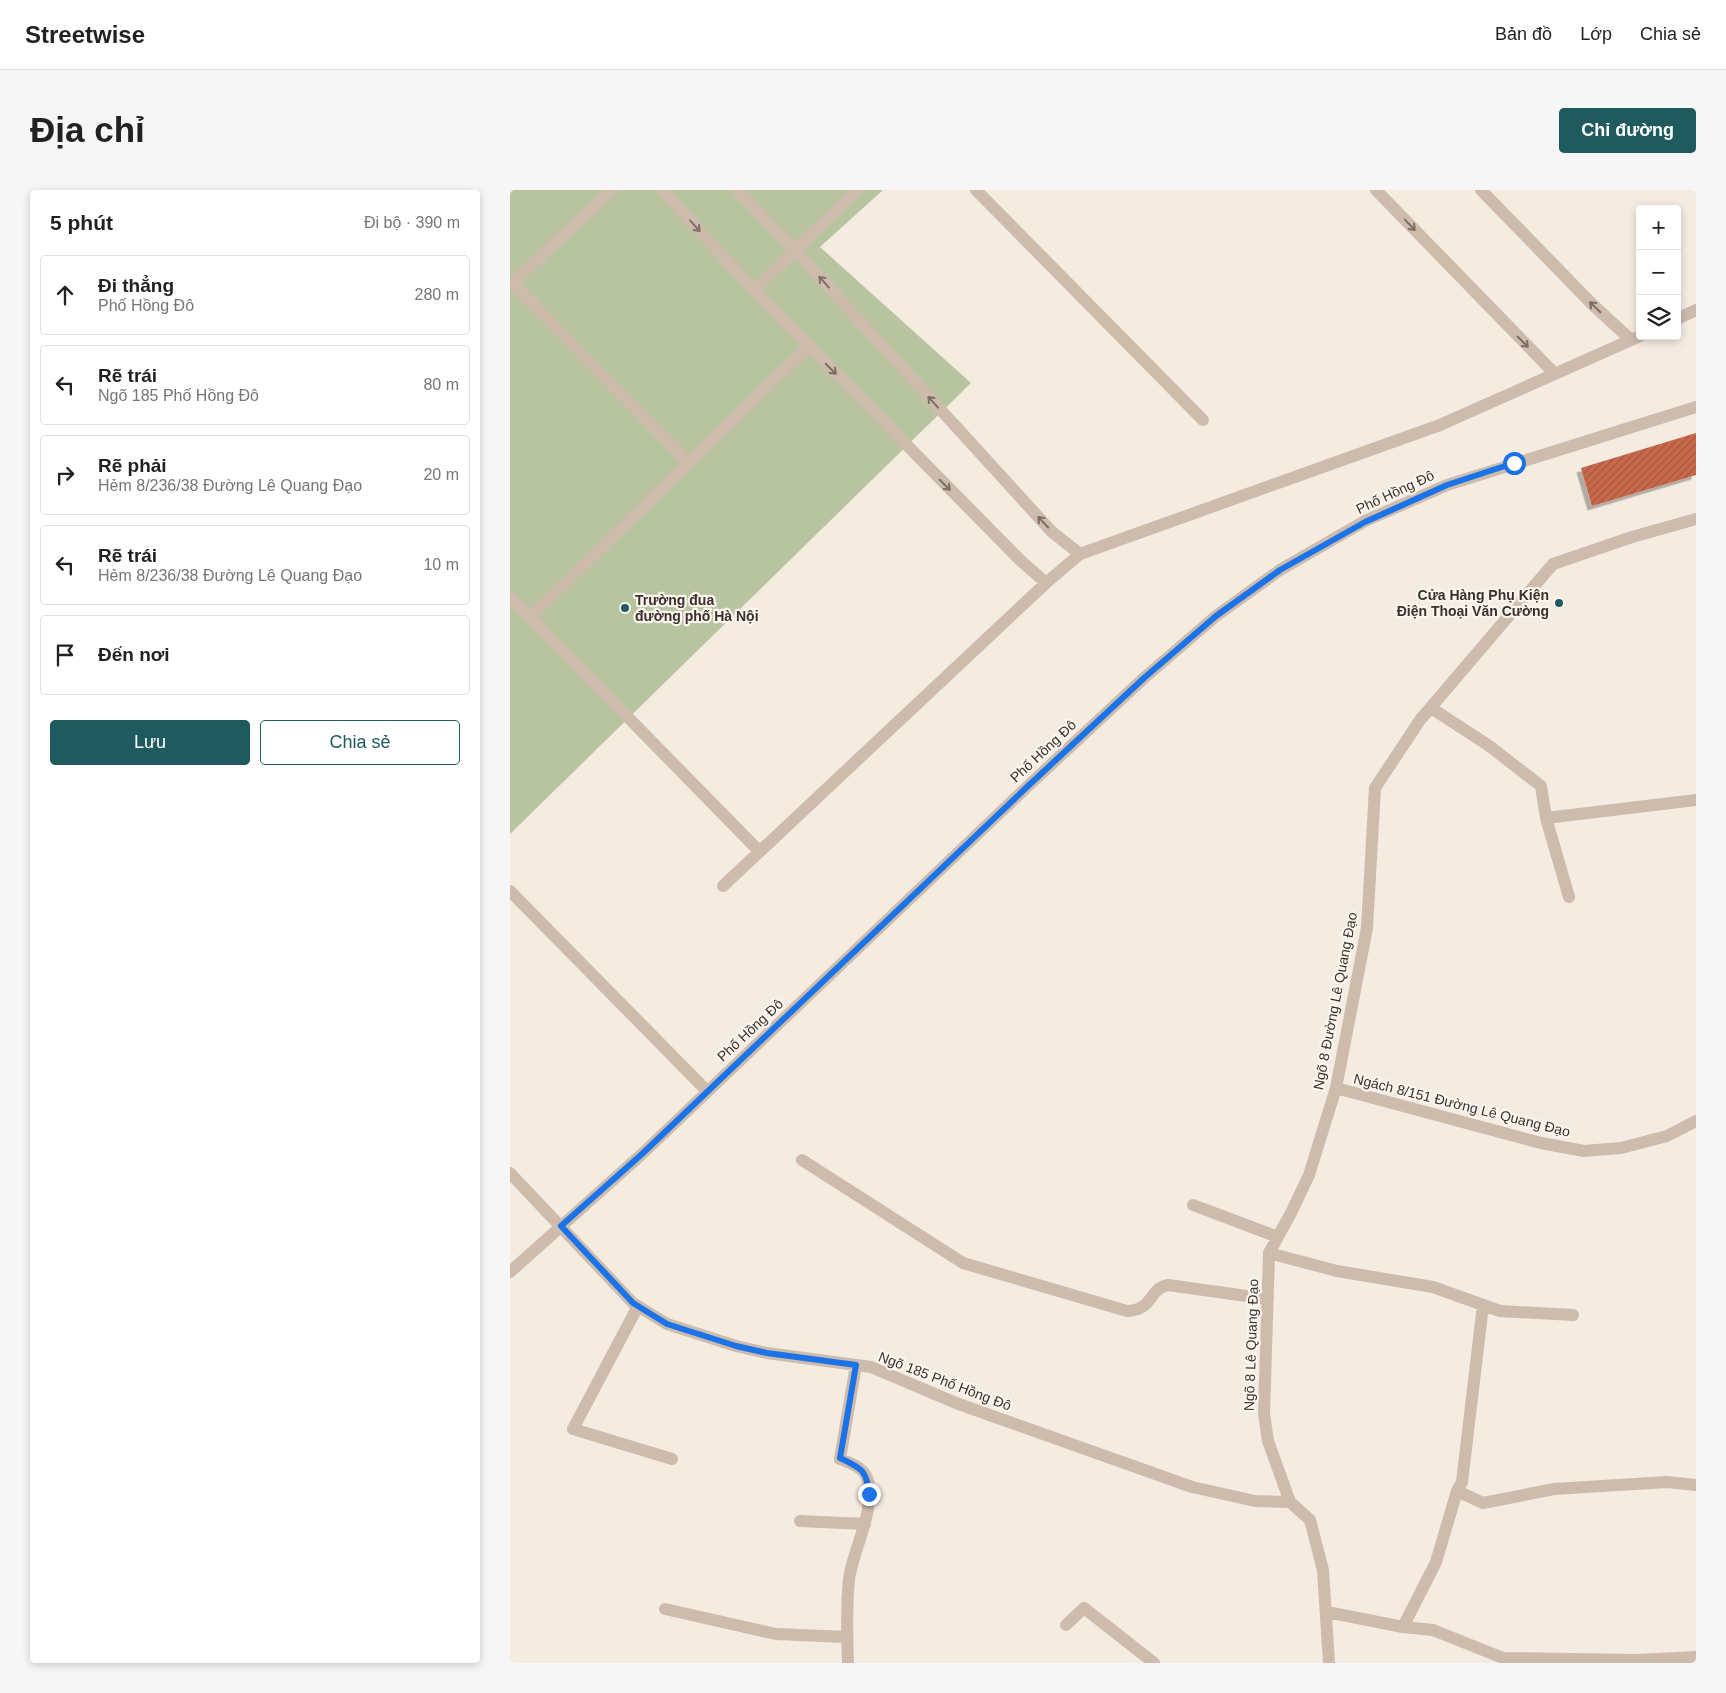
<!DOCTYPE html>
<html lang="vi">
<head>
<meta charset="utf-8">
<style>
	:root { --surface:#fff; --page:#f6f6f6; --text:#222; --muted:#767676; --line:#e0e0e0; --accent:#1f5a5e }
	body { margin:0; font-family:Helvetica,sans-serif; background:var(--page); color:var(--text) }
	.controls { position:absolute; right:15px; top:15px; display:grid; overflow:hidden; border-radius:5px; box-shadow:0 2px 8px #0003 }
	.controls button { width:45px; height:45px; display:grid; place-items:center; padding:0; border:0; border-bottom:1px solid var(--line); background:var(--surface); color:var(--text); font:25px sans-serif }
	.stop { position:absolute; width:15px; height:15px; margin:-11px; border:4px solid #1a73e8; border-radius:50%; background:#fff }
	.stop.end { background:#1a73e8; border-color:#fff; box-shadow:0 1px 5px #0008 }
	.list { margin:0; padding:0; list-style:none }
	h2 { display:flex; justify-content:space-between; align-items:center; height:65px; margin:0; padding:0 20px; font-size:21px }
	h2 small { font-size:16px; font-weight:400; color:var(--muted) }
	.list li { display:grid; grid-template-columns:32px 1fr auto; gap:15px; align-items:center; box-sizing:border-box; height:80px; margin:0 10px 10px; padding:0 10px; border:1px solid var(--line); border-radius:5px }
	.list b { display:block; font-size:19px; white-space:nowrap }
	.list p { margin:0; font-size:16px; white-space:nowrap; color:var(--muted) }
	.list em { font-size:16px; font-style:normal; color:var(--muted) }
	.actions { display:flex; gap:10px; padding:15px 20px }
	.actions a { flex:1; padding:11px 0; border:1px solid var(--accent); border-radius:5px; text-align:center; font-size:18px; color:var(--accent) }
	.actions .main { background:var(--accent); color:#fff }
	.icon { flex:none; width:28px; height:28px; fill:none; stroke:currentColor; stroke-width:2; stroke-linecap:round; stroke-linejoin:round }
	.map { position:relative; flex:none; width:1186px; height:1473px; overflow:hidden; border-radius:5px }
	header { display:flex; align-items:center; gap:30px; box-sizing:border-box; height:70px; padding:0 25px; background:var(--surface); border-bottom:1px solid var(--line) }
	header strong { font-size:24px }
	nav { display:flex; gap:28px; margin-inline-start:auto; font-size:18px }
	.intro { display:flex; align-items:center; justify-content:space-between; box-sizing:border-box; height:120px; padding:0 30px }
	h1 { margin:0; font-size:35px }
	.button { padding:12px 22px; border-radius:5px; background:var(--accent); color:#fff; font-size:18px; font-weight:700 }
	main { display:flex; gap:30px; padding:0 30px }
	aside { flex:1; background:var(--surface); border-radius:5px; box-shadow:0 2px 8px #0003 }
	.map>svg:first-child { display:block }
	.garden { fill:#b8c4a0 }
	.building { fill:url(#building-hatch); filter:url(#shadow) }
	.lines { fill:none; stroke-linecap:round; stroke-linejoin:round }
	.service { stroke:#cdbbac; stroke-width:12 }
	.tertiary { stroke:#cdbbac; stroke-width:12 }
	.oneway { stroke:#7d6f65 }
	.route { stroke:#1a73e8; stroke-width:6 }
	.poi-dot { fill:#1f5a5e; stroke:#fbf5ee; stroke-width:2 }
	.labels { text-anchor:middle; stroke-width:4.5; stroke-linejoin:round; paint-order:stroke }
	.street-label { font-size:14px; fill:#3b302b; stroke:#fbf5ee }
	.poi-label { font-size:14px; font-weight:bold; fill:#3b302b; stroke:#fbf5ee; text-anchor:end }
</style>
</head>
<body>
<header>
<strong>Streetwise</strong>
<nav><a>Bản đồ</a><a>Lớp</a><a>Chia sẻ</a></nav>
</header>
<div class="intro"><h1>Địa chỉ</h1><a class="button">Chỉ đường</a></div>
<main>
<aside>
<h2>5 phút<small>Đi bộ · 390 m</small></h2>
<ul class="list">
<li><svg class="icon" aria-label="ahead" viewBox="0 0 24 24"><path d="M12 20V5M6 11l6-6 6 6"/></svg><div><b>Đi thẳng</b><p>Phố Hồng Đô</p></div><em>280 m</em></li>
<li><svg class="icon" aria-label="left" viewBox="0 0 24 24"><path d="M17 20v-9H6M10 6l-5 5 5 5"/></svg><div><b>Rẽ trái</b><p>Ngõ 185 Phố Hồng Đô</p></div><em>80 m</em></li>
<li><svg class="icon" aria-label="right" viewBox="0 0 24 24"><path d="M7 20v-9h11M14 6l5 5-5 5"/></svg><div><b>Rẽ phải</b><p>Hẻm 8/236/38 Đường Lê Quang Đạo</p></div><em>20 m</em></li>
<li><svg class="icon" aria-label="left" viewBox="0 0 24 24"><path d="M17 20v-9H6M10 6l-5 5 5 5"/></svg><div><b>Rẽ trái</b><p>Hẻm 8/236/38 Đường Lê Quang Đạo</p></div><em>10 m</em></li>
<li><svg class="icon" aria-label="arrive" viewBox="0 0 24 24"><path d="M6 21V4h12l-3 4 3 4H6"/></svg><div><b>Đến nơi</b></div></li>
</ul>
<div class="actions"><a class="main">Lưu</a><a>Chia sẻ</a></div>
</aside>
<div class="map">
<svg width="1186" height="1473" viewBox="0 0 1186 1473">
	<defs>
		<pattern id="building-hatch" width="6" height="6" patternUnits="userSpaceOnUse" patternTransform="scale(1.25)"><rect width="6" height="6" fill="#c8694b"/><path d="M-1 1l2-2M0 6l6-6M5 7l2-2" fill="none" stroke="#a4573f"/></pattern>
		<filter id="shadow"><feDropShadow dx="-4.5" dy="4.5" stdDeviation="0" flood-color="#0004"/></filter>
	</defs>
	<rect width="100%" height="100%" fill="#f4ebe1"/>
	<path class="garden" d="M0,0h373l-63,57 151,136 -461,451z"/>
	<path class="building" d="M1186,243v42l-104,31 -11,-38z"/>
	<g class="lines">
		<path class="service" d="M152,0l92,100 266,270 26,23
			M227,0l58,60 257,282 28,22
			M466,0l227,230
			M866,0l178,183
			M971,0l111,114 39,36
			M2,93l177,180
			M0,95l102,-95
			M244,100l103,-100
			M1167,129l19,-9
			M0,407l249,254
			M20,427l279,-271
			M921,518l57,37 53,41 5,32 150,-18
			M1036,628l23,79
			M213,696l323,-303 34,-29 360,-129 200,-89
			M0,701l197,200
			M826,898l205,55 43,8 37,-3 46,-12 29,-15
			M292,970l161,103 164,48c27,-1 21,-22 41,-26l100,14
			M0,983l123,130 34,21 69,22 31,7 104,14 85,36 236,84 63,14 35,1
			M683,1015l85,32
			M759,1063l68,18 96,16 67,24 73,4
			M973,1115l-21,177 -5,9 26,12 71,-14 113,-7 29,3
			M128,1116l-65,123 99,30
			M290,1331l65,3
			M155,1419l111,25 71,3
			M817,1422l76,15 30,3 70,28 133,2 60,-3
			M556,1435l18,-17 70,55
			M893,1437l33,-65 21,-71
			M338,1473c-1,-28 -2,-56 1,-84 4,-29 28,-72 18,-101 -4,-11 -17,-15 -27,-19l16,-94
			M819,1473l-6,-93 -13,-50 -20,-18 -22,-61 -4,-27 5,-161 22,-40 18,-38 27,-87 31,-160 8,-140 45,-68 133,-156 79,-27 64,-18"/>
		<path class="tertiary" d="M0,1082l132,-118 386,-368 116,-108 72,-62 64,-46 85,-49 82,-36 249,-78"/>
	</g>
	<defs><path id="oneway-shaft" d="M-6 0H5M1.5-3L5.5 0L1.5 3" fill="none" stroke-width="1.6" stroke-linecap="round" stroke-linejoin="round" transform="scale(1.25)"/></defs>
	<g class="oneway">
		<use href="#oneway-shaft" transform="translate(900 35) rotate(46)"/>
		<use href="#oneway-shaft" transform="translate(185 36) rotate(48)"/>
		<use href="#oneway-shaft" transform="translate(314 92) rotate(-132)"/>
		<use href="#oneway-shaft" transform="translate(1085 117) rotate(-136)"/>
		<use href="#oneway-shaft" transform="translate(1013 152) rotate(45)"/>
		<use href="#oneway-shaft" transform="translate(321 179) rotate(45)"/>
		<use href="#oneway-shaft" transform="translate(423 212) rotate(-132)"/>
		<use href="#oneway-shaft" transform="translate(435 295) rotate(45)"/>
		<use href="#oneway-shaft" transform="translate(533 332) rotate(-133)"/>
	</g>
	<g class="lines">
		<path class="route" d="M359,1304c-2,-24 -8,-26 -29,-36l16,-93 -89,-12 -31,-7 -69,-22 -34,-21 -72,-77 81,-72 386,-368 116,-108 72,-62 64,-46 85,-48 82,-37 67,-22"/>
	</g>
	<g class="poi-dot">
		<circle cx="1049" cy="413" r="5"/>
		<circle cx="115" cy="418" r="5"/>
	</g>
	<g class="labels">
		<g class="street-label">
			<text transform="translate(885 302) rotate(-25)" y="5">Phố Hồng Đô</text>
			<text transform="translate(533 561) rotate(-43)" y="5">Phố Hồng Đô</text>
			<text transform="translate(825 811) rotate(-79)" y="5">Ngõ 8 Đường Lê Quang Đạo</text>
			<text transform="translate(240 840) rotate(-43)" y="5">Phố Hồng Đô</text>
			<text transform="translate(952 915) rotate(14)" y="5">Ngách 8/151 Đường Lê Quang Đạo</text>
			<text transform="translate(741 1155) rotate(-88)" y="5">Ngõ 8 Lê Quang Đạo</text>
			<text transform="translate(435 1191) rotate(21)" y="5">Ngõ 185 Phố Hồng Đô</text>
		</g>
		<g class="poi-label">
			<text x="1039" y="410">Cửa Hàng Phụ Kiện<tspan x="1039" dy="16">Điện Thoại Văn Cường</tspan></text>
			<text x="125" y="415" text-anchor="start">Trường đua<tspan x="125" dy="16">đường phố Hà Nội</tspan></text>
		</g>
	</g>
</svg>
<div class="controls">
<button>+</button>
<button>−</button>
<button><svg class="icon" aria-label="layers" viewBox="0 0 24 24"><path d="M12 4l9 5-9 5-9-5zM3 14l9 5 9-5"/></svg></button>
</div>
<div class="stop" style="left:1004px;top:273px"></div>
<div class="stop end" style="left:359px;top:1304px"></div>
</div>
</main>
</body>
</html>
